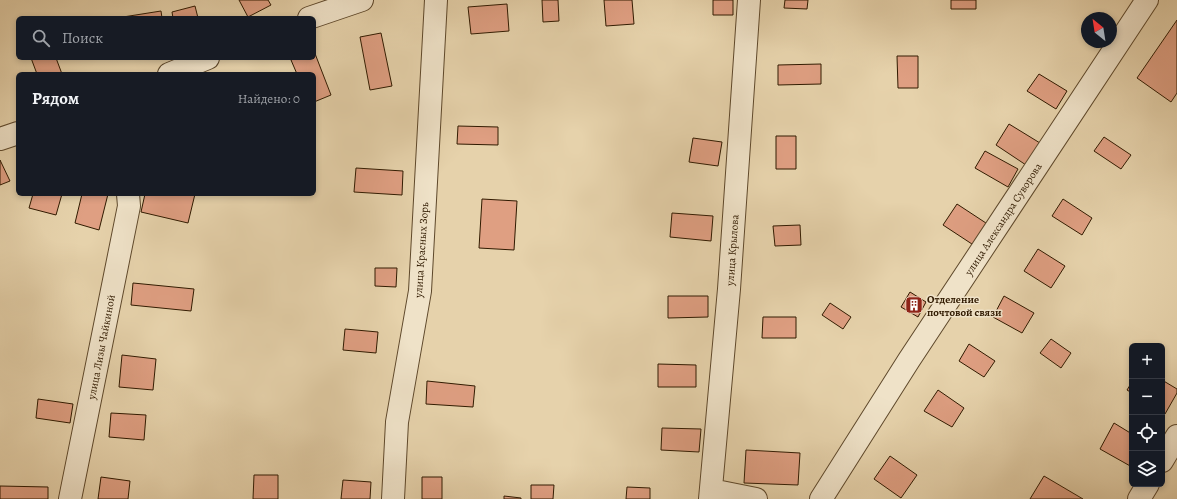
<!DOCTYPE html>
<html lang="ru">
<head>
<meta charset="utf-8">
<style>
	:root { --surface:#171b24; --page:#20242c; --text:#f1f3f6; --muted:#9ea1a6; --line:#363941 }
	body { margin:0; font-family:Alegreya,serif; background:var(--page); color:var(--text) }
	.controls { position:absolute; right:12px; bottom:12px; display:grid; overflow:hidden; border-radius:6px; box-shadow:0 2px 6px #0003 }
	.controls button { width:36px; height:36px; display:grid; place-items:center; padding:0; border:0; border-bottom:1px solid var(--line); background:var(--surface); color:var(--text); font:20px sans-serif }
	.compass { position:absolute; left:1081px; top:12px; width:36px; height:36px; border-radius:50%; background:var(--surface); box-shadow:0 2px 6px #0003; rotate:330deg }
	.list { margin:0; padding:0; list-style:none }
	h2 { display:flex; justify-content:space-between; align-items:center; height:52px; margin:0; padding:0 16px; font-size:17px }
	h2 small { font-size:13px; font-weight:400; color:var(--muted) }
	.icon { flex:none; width:22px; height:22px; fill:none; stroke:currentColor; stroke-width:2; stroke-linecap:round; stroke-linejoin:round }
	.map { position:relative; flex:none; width:1177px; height:499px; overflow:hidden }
	.search { position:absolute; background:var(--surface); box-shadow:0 2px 6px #0003; left:16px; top:16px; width:300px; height:44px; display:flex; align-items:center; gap:10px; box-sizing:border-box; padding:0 14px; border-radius:6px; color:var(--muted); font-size:15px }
	.panel { position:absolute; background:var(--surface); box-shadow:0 2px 6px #0003; left:16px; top:72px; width:300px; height:124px; border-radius:6px }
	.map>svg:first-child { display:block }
	.building { fill:#df9f82; stroke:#301a00 }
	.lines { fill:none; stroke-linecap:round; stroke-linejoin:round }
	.minor-casing { stroke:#5e482b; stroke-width:24 }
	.minor { stroke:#efe2c8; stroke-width:22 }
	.labels { text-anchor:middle; stroke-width:3; stroke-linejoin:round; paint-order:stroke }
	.street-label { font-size:11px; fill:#301a00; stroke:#efe2c8 }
	.poi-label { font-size:11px; font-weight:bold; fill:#301a00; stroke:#efe2c8; text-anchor:start }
</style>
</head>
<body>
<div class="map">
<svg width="1177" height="499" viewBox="0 0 1177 499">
	<rect width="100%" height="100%" fill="#e6d2ab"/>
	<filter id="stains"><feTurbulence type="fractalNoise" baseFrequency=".005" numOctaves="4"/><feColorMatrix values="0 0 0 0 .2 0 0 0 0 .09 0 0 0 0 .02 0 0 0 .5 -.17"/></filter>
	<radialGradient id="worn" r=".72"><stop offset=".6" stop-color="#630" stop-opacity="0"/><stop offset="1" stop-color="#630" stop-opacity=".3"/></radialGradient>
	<path class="building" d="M239,0h29l3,5 -23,12z
		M542,0h16l1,21 -16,1z
		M604,0h28l2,24 -28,2z
		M713,0h20v15h-20z
		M785,0h23l-1,9 -23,-1z
		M951,0h25v9h-25z
		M507,4l2,27 -38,3 -3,-27z
		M195,6l3,12h-25l-1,-6z
		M161,11l1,7h-39v-1z
		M1177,20v73l-6,9 -34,-24z
		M381,33l11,53 -22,4 -10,-53z
		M314,51l17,44 -17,7v-28h-17l-6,-14 5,-2h18z
		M897,56h21v32h-20z
		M31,58h25l6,16h-25z
		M821,64v20l-43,1v-20z
		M1039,74l28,17 -11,18 -29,-18z
		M1009,124l31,19 -14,22 -30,-20z
		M458,126l40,1v18l-41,-1z
		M776,136h20v33h-20z
		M1104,137l27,18 -10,14 -27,-18z
		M693,138l29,4 -4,24 -29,-4z
		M985,151l33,18 -10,18 -33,-19z
		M0,160l10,21 -10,4z
		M356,168l47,3 -1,24 -48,-3z
		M33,194h29l-6,21 -27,-7z
		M82,194h26l-9,36 -24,-7z
		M145,194h50l-7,29 -47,-11z
		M482,199l35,2 -3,49 -35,-2z
		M1063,199l29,19 -10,17 -30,-19z
		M957,204l32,21 -14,21 -32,-21z
		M672,213l41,3 -2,25 -41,-4z
		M800,225l1,20 -26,1 -2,-20z
		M1038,249l27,17 -14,22 -27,-17z
		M375,268h22l-1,19 -21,-1z
		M133,283l61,6 -3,22 -60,-6z
		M910,292l16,10 -8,15 -17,-10z
		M668,296h40v21l-40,1z
		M1004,296l30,17 -12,20 -29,-16z
		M830,303l21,14 -8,12 -21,-14z
		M763,317h33v21h-34z
		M345,329l33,3 -2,21 -33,-3z
		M1051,339l20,14 -10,15 -21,-15z
		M969,344l26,17 -11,16 -25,-16z
		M122,355l34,4 -3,31 -34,-3z
		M658,364l38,1v22h-38z
		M1162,380l15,9v4l-12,21 -3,-2z
		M427,381l48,5 -2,21 -47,-3z
		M1132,382v11l-5,-3z
		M938,390l26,18 -12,19 -28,-16z
		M38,399l35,5 -3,19 -34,-5z
		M111,413l35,2 -2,25 -35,-3z
		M1114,423l18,11v33l-32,-18z
		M662,428l39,1 -2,23 -38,-2z
		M746,450l54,3 -2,32 -54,-2z
		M890,456l27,19 -16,23 -27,-19z
		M254,475h24v24h-25z
		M1044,476l39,23h-53z
		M101,477l29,4 -2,18h-30z
		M422,477h20v22h-20z
		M343,480l28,2 -1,17h-29z
		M531,485h23l-1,14h-22z
		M0,486l48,1v12h-48z
		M627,487l23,1v11h-24z
		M504,496l17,2v1h-17z"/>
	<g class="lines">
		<defs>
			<path id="minor" d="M309,18l53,-18
				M169,74l39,-16
				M0,139l18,-6
				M1162,461l15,-25
				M711,490l45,9
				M70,499l59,-293 -1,-12
				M393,499l4,-77 23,-131 16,-291
				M710,499l19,-210 20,-289
				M821,499l88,-139 238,-360
				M1139,499l9,-15"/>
		</defs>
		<use href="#minor" class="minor-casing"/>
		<use href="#minor" class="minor"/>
	</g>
	<defs>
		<symbol id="building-square" viewBox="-11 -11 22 22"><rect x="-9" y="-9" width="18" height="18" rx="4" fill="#8f2418" stroke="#efe2c8"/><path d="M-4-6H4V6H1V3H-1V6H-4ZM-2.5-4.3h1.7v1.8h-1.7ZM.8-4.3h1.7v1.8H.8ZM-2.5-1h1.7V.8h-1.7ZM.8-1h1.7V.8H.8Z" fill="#fff"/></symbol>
	</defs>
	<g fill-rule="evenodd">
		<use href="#building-square" x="904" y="295" width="20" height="20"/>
	</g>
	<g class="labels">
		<g class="street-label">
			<text transform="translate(1003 219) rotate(-57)" y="4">улица Александра Суворова</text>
			<text transform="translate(421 250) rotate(-86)" y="4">улица Красных Зорь</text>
			<text transform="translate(732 250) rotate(-86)" y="4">улица Крылова</text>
			<text transform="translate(101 347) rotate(-79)" y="4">улица Лизы Чайкиной</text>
		</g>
		<g class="poi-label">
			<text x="927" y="303">Отделение<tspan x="927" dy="13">почтовой связи</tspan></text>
		</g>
	</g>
	<rect width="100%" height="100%" filter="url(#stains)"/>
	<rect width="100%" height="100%" fill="url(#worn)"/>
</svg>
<div class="controls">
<button>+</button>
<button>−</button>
<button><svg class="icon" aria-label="locate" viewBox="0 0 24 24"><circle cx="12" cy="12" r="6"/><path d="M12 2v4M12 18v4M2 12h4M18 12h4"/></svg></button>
<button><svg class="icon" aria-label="layers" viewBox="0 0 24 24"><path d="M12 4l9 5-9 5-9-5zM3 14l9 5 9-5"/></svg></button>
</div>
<svg class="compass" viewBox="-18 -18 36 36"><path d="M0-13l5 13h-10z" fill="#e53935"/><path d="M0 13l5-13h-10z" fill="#9ea1a6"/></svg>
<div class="search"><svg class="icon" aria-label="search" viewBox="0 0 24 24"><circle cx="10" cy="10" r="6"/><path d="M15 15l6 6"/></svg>Поиск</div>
<section class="panel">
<h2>Рядом<small>Найдено: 0</small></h2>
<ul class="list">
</ul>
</section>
</div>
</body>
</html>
